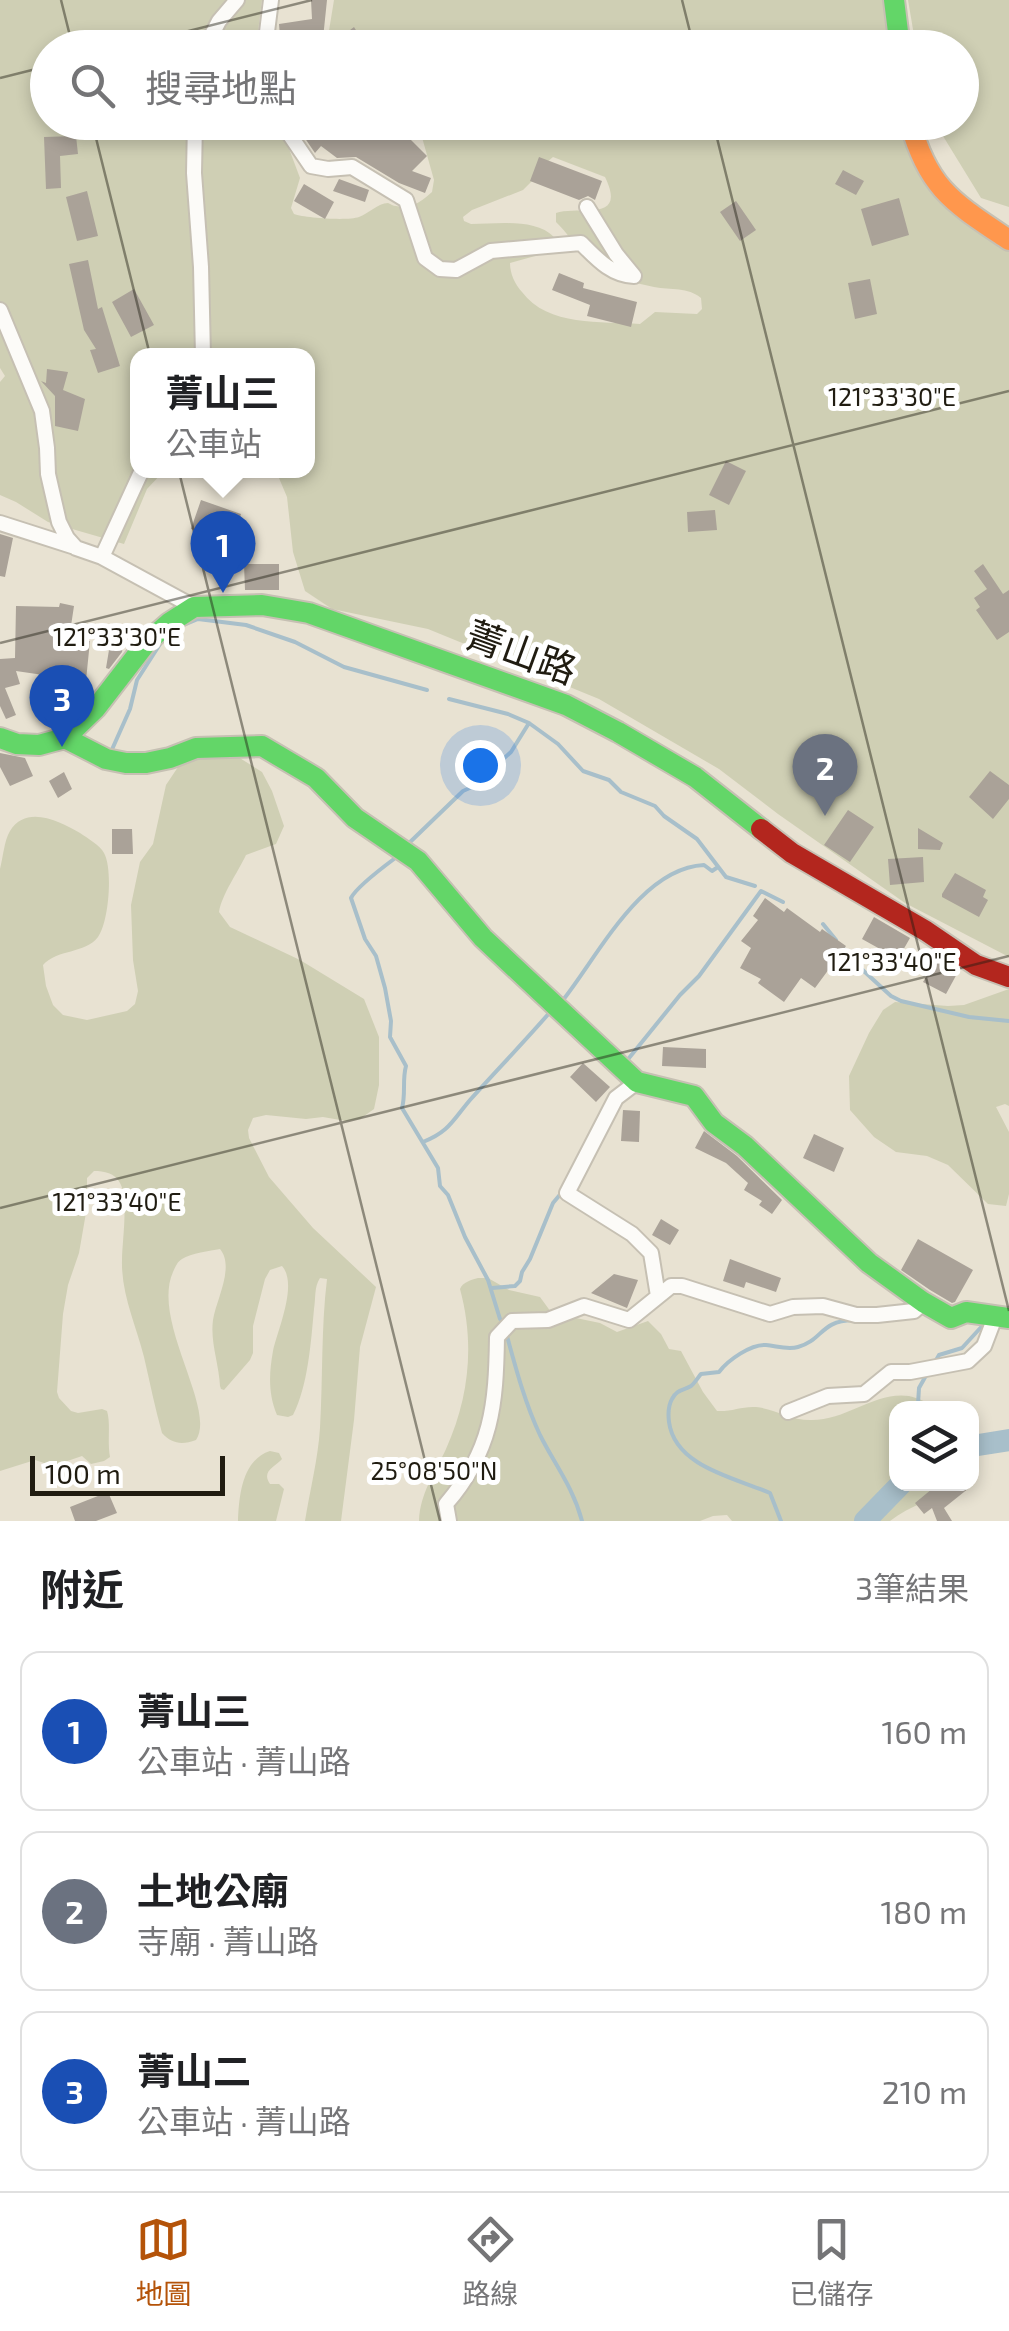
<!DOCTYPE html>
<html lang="zh-TW">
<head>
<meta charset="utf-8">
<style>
	:root { --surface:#fff; --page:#f2f2f2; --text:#202124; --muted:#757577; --line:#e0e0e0; --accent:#b45309 }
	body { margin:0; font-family:"Exo 2","Noto Sans TC",sans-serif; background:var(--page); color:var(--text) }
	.controls { position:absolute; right:30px; bottom:30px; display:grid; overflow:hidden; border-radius:20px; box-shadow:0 5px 15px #0003 }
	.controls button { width:90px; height:90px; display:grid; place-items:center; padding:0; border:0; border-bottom:2px solid var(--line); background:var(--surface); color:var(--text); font:50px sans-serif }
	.scale { position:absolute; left:30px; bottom:25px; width:195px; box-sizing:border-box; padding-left:10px; border:5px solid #201c11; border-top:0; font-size:28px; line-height:35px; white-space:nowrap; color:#201c11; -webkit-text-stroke:8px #fff; paint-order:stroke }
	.you { position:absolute; left:480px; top:765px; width:35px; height:35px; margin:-25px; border:8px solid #fff; border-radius:50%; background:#1a73e8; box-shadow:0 0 0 15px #1a73e833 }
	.badge { display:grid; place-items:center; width:65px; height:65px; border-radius:50%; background:var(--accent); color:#fff; font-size:32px; font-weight:700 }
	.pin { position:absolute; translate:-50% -82px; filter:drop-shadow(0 2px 5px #0008) }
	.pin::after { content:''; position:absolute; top:52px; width:35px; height:30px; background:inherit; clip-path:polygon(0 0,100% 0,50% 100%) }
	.popup { position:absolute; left:130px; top:348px; width:185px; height:130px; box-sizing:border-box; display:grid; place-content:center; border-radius:20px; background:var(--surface); filter:drop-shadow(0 2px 8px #0005); font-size:32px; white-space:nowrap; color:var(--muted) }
	.popup b { font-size:38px; color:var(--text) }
	.popup::after { content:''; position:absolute; left:50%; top:100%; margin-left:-20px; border:20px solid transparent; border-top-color:var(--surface) }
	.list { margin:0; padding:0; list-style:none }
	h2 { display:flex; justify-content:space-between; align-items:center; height:130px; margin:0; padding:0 40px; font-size:42px }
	h2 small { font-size:32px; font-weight:400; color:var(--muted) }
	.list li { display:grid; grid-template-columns:65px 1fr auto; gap:30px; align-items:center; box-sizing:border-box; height:160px; margin:0 20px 20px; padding:0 20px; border:2px solid var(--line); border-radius:20px }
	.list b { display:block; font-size:38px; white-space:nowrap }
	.list p { margin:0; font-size:32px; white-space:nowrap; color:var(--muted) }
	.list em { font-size:32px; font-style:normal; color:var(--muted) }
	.icon { flex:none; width:55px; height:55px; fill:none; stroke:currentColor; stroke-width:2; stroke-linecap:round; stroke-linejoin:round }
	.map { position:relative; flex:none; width:1009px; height:1521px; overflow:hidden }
	.search { position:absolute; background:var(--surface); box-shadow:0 5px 15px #0003; left:30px; right:30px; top:30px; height:110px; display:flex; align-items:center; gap:25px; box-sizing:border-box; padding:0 35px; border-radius:55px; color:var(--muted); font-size:38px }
	.sheet { height:670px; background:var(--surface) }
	nav { display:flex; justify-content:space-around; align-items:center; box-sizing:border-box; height:140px; border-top:2px solid var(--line); background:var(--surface); font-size:28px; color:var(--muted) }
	nav a { display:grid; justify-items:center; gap:5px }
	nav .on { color:var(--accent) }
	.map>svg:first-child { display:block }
	.green { fill:#cfcfb4; fill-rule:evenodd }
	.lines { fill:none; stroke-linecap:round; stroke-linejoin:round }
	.stream { stroke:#a8bfca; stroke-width:4 }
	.river { stroke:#a8bfca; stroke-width:22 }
	.building { fill:#aaa298 }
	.street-casing { stroke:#c6c0b3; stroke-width:18 }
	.fast-casing { stroke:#c6c0b3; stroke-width:24 }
	.slow-casing { stroke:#c6c0b3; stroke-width:24 }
	.jam-casing { stroke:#c6c0b3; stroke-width:24 }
	.street { stroke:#fcfbf8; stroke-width:14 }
	.fast { stroke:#63d668; stroke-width:20 }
	.slow { stroke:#ff974d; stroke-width:20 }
	.jam { stroke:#b3261e; stroke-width:20 }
	.ticks { fill:none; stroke:#201c11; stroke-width:2.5; stroke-opacity:0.45 }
	.labels { text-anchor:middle; stroke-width:10; stroke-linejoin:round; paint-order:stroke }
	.street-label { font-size:38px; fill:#201c11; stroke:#fff }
	.ticks-label { font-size:25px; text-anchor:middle; fill:#201c11; stroke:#fff; stroke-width:10; stroke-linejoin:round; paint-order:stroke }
</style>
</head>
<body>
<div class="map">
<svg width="1009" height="1521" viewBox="0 0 1009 1521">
	<rect width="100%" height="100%" fill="#e8e2d2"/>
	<path class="green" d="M0,0h262l-6,47 -208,1v74l225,1 15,23 12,32 -9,30 3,6c11,4 54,7 65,3 9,-3 19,-14 29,-14 3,1 5,3 8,3 15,4 26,-5 36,-14l2,-12 -16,-57h486l9,32 96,92v710l-104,-54 -127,-89 -59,-45 -120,-70 -171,-70 -96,-20 -27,-18 -12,-39 -6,-55 -11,-26 32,-1v-114h-170v114l26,1 -17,18 -23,55 -76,-22 -32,-20 -16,-7v-113l5,-6 -5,-8zM553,157l52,20c23,47 -27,28 -49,36v9c16,15 26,37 44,48 15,9 37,13 54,17 17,3 34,0 47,11l1,11 -5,5 -42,-2 -15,12c-39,-3 -92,3 -118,-32 -7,-8 -12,-18 -12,-29l43,-12 1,-14c-19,-19 -57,-13 -83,-13l-7,-3 -1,-4 9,-7 51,-20 15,-15 2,-7z
		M334,0h548l3,6 5,41 -500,1c-16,-13 -38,-9 -56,-2l-7,-3z
		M908,0h101v207l-28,-9 -46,-75 27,-1v-74l-46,-1z
		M210,755h25l27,17 10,19 12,35 -8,18 -30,11c-8,17 -24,39 -27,57l11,15 70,33 64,39 15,38v48l-5,24 -14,10 -14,2 -23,-4 -17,2 -40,-4 -13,3 -5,12 1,8 20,39 44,51 63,59 -16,60 -6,73 -13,101h-36c5,-31 13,-62 15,-93 3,-50 1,-100 7,-149l-7,-1c-6,9 -4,19 -6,31 -3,33 -6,77 -21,106l-5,2 -11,-2c-9,-21 -8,-42 -4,-64 5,-22 25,-67 9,-85l-12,4 -5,9 -12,47v27l-3,7 -26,30 -3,-1 -1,-3c-1,-22 -10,-44 -7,-66 3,-20 22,-53 7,-71 -10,2 -29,4 -38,10 -5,3 -6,7 -9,13 -22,49 44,137 23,168 -14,5 -24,4 -34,-7 -7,-25 -12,-50 -18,-76 -8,-32 -23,-63 -22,-97 0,-18 7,-62 -2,-77 -5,-10 -16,-12 -26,-12l-7,7v29l-8,46 -11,32 -5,29 -6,78 2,6 12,13 7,2 24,-4 5,2c4,13 0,30 3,46l-6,4 -13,3 -9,-8 -29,10 -18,-6 -35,11v-602c3,-11 4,-28 10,-38 17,-27 50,-9 70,2 7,5 20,12 24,20 9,16 5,69 -6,84 -13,17 -41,12 -55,28l3,21 7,19 10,10 24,5 40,-9 8,-7 3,-13 -5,-31 -2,-55 9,-43 13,-18 13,-59 16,-24z
		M1009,989v117l-4,-2 -9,3 13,25v62l-3,12 -18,-2 -40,-39 -21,-9 -31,-4 -22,-15 -24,-27 -1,-34 20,-43 14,-23 12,-8 53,4 16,-1z
		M478,1278h10l21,12 31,7 19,26 12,-6 29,6 17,9 31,-11 13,13 8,15 12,2 22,41 14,19c14,1 25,-5 39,-4 19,2 34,13 54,13 36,1 65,-29 99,-24 10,2 20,8 29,12h-42v76h61c-20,15 -47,21 -67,37h-158l-5,-6 -14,1 -13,5h-281c1,-28 16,-48 27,-72 23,-51 29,-105 14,-160 3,-7 11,-9 18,-11z
		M270,1451l9,2 3,6c-7,8 -21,12 -12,25h9l5,5 -8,32h-38c1,-25 4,-61 32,-70z"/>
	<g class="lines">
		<path class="stream" d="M186,624l12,-5 48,6 49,17 49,25 83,23
			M449,699l59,15 21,9 29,21 25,27 26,9 12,12 34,14 9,10 33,23 29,38 29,9
			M110,754l20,-45 7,-29 25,-39
			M407,845l56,-54 9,-4 39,-35 18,-29
			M398,856c-12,9 -41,30 -47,42l14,41 11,17 9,32 6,33 -1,16 16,29c-4,14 0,28 -4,42l36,60 2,18 8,9 17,42 23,43 12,39
			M823,924l13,16
			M842,947l13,16 36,33 10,5 68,16 40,4
			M563,1000c35,-44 78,-132 141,-135l8,6 6,-4
			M625,1063l55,-68 19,-19 62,-85 22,11
			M423,1142c26,-10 30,-22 47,-42 27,-30 55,-59 81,-89
			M492,1288l23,-2 5,-5 2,-9 8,-13 23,-56 10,-12
			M507,1336c9,33 18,67 33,99 15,30 33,52 42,86
			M935,1362l4,-7 23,-7 22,-24
			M918,1404l1,-16 9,-16
			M781,1521l-11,-28c-34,-15 -95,-26 -101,-71 -1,-8 -1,-16 3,-23 5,-10 11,-8 19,-13 3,-2 8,-10 10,-12l18,-2c9,-12 32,-28 47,-27 11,1 21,5 32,2 25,-7 22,-26 55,-27"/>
		<path class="river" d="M972,1446l37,-6
			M865,1521l36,-37"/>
	</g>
	<path class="building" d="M311,0h16l-5,48h-41l-2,-24 33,-5z
		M354,27l13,21h-40z
		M294,122h30l6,14 9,-14h2l24,17 13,-17h36l-13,8 26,26 -15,15 19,7 -6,15 -26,-10 -43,-26 -19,1 -16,-12 -6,7z
		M76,136l2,18 -18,2 1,32 -15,1 -2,-52z
		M539,157l63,24 -7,19 -7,-4 -9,4 -49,-19z
		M843,170l21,11 -8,14 -21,-11z
		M339,179l30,11 -4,12 -32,-11z
		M304,184l30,18 -9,17 -31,-18z
		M87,191l11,45 -21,5 -11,-44z
		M899,198l10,37 -37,11 -11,-37z
		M736,201l20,29 -16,11 -20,-29z
		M88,260l10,49 4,-2 18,59 -22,7 -8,-23 6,-1 -12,-19 -15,-66z
		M559,273l25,10 -1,5 54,14 -6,25 -44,-11 3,-11 -38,-15z
		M870,279l7,35 -22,5 -7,-36z
		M134,289l20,36 -23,12 -19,-35z
		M47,369l21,3 -5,18 22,9 -7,32 -23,-5v-30l-14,-15 5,2z
		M726,461l20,10 -17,34 -20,-10z
		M201,500l40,14 -9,29 -41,-14z
		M715,510l2,20 -29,2 -1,-20z
		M0,534l13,4 -8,39 -5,-1z
		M244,564h35v26h-34z
		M983,564l20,30 6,-4v42l-12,8 -21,-30 4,-3 -6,-9 13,-9 -13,-18z
		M60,603l14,3 -5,33 21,2 -6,59 -19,9 4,5 -13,11 -20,-25 28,-22 -48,-7 4,13 -15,4 11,27 -10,4 -6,-13v-47l15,-1 1,-52 43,1z
		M111,638l13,2 -2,12 -13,17 -3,-1z
		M0,753l25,5 8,18 -23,10 -10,-19z
		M990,771l19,14v14l-16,20 -24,-22z
		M64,772l8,17 -14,9 -9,-17z
		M848,810l26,17 -24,35 -26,-17z
		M918,828l25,15 -3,7 -22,-1z
		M112,829h20l1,25h-21z
		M923,857l1,25 -34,3 -2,-26z
		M955,873l31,17 -3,7 5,3 -9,17 -37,-20v-3z
		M765,898l19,14 3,-4 33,24 2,-3 24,17 -31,42 -14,-10 -17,24 -26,-19 3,-4 -21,-11 11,-20 -10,-7 17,-21 -5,-4z
		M874,917l36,21 -12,21 -36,-20z
		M938,956l21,14 -13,24 -23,-12z
		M663,1047l43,2v19l-44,-2z
		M583,1063l27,24 -14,15 -26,-25z
		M623,1110l17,1 -1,31 -18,-1z
		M704,1131l33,25 45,44 -10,14 -13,-9 3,-4 -18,-11 4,-7 -22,-20 -31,-15z
		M814,1134l30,14 -10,24 -31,-14z
		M661,1219l18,11 -9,15 -18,-10z
		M918,1239l55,31 -18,32 -3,1 -22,-13 -29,-20z
		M730,1259l51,19 -5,14 -30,-10 -2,6 -21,-7z
		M614,1274l24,6 -11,28 -36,-15z
		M938,1484h36l-30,24 8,13h-15l-5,-13 -8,6 -9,-11z
		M108,1492l9,21 -21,8h-21l-5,-14z"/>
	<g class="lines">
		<defs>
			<path id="street" d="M205,48l14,-27 18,-21
				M265,48l6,-48
				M195,122l-1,51 7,94 2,89
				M281,122l30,44 17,3 24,-2 54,33 19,58 15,11 16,1 35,-19 90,-8c16,16 30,32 53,33l-18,-22 -29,-47
				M0,310l42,101 5,37 1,26 11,48 8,16 9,10 26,9 92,50
				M0,523l75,24
				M102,557l40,-87
				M637,1082l-21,16 -49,95 65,41 19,19 7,43
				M788,1412l40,-16 36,-2 27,-22h19l58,-11 16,-15 11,-29
				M449,1521l-3,-17c46,-53 50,-99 51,-167l15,-16 36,-1 36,-14 45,14 42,-34h11l88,28 23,-7 30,-1 33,9h21l37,-4 9,-8"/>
			<path id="fast" d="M894,0l6,48
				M0,738l17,6 22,1 26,-7 31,-30 51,-66 22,-19 25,-16 68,-2 47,8 257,92 52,27 77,45 66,52
				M65,738l41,21 20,4h20l24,-5 26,-10 66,-2 54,32 39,40 63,43 65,77 154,144 57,14 20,27 31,23 124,117 54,39 28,16 15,-6 43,6"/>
			<path id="slow" d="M910,122c18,67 44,81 99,118"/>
			<path id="jam" d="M761,829l31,24 134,78 50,34 33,12"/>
		</defs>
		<use href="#street" class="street-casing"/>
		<use href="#fast" class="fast-casing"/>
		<use href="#slow" class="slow-casing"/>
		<use href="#jam" class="jam-casing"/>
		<use href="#street" class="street"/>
		<use href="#fast" class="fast"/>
		<use href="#slow" class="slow"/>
		<use href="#jam" class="jam"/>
	</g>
	<path class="ticks" d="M61,0l12,48M682,0l12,48M121,48l191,-48M0,78l48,-12M92,122l348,1399M713,122l296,1189M0,643l1009,-252M0,1208l1009,-252"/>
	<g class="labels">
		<g class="street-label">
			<text transform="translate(521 653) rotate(20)" y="13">菁山路</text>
		</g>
	</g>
	<g class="ticks-label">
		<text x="892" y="406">121°33'30"E</text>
		<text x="117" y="646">121°33'30"E</text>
		<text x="892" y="971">121°33'40"E</text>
		<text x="117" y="1211">121°33'40"E</text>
		<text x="434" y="1480">25°08'50"N</text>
	</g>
</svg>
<div class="controls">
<button><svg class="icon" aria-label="layers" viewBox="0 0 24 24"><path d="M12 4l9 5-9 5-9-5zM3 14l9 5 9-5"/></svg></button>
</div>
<div class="scale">100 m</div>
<div class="you"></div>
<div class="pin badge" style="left:223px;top:593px;background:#1a4fb4">1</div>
<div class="popup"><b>菁山三</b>公車站</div>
<div class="pin badge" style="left:825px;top:816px;background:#6b7280">2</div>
<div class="pin badge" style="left:62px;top:747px;background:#1a4fb4">3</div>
<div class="search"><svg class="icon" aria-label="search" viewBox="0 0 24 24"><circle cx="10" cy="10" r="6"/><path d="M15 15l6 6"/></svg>搜尋地點</div>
</div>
<section class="sheet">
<h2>附近<small>3筆結果</small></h2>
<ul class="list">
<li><span class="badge" style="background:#1a4fb4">1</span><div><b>菁山三</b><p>公車站 · 菁山路</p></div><em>160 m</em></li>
<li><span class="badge" style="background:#6b7280">2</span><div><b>土地公廟</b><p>寺廟 · 菁山路</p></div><em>180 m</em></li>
<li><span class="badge" style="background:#1a4fb4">3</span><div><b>菁山二</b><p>公車站 · 菁山路</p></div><em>210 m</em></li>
</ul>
</section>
<nav>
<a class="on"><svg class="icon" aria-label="map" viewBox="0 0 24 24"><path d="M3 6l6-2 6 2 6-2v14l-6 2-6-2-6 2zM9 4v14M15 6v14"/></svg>地圖</a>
<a><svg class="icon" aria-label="directions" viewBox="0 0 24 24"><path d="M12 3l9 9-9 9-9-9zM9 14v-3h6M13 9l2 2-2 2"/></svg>路線</a>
<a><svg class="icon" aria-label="saved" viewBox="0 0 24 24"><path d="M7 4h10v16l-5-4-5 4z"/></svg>已儲存</a>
</nav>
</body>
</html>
